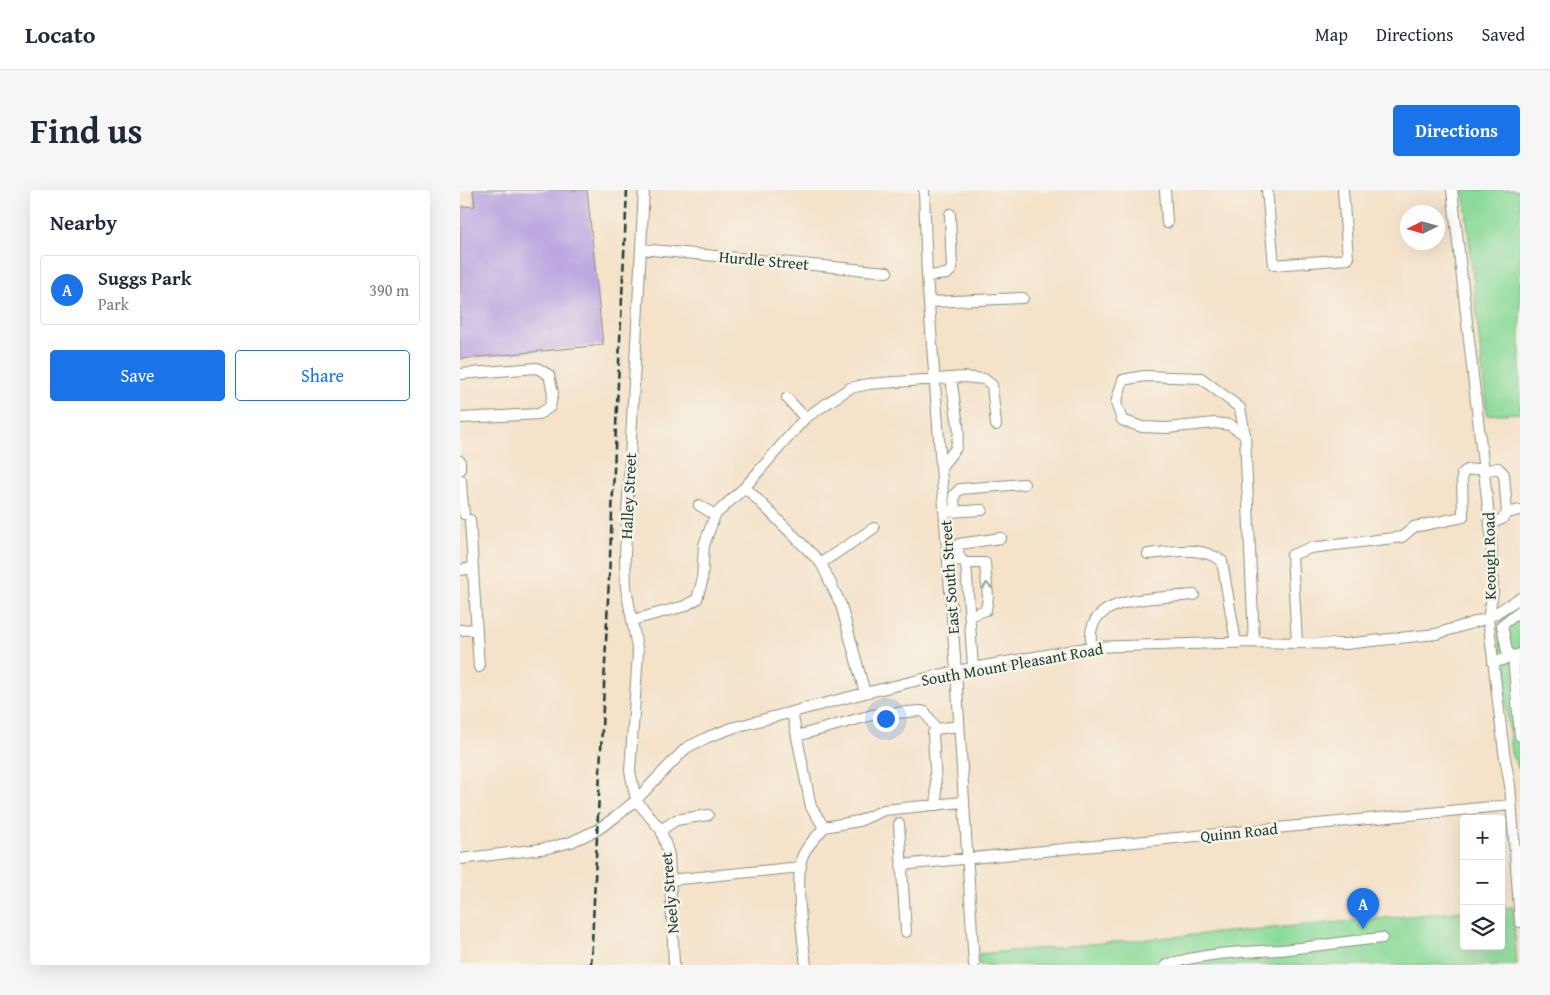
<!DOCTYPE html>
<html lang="en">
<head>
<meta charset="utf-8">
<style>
	:root { --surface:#fff; --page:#f6f6f7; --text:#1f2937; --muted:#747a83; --line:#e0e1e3; --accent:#1a73e8 }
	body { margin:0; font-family:"Gentium Book Plus",serif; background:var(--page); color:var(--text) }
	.controls { position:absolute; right:15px; bottom:15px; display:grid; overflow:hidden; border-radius:5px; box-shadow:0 5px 20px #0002 }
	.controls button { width:45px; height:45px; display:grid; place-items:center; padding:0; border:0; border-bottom:1px solid var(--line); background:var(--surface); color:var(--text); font:25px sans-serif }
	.compass { position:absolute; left:940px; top:15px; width:45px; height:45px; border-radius:50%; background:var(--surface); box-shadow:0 5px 20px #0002; rotate:265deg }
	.you { position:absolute; left:425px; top:528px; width:18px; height:18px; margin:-12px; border:4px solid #fff; border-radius:50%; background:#1a73e8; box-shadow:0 0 0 8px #1a73e833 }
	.badge { display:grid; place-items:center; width:32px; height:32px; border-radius:50%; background:var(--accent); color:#fff; font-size:16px; font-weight:700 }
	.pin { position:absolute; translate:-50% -41px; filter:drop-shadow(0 1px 2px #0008) }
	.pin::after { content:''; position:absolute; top:26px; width:18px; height:15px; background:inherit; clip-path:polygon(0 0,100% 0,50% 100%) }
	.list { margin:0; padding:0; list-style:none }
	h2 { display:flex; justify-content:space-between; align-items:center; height:65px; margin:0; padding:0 20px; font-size:21px }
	h2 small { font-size:16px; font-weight:400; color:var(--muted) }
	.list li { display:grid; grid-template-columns:32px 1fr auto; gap:15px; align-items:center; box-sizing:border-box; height:70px; margin:0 10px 10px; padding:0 10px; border:1px solid var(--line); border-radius:5px }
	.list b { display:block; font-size:19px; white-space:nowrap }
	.list p { margin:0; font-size:16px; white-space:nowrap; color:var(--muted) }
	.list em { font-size:16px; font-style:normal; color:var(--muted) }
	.actions { display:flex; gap:10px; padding:15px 20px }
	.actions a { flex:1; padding:11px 0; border:1px solid var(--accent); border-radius:5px; text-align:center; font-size:18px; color:var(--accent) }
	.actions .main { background:var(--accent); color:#fff }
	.icon { flex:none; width:28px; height:28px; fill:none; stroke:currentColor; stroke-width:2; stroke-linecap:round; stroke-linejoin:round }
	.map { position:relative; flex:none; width:1060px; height:775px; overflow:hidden; border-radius:5px }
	header { display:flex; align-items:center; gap:30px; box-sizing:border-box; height:70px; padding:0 25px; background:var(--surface); border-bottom:1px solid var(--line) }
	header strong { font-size:24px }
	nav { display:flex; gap:28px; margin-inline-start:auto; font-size:18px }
	.intro { display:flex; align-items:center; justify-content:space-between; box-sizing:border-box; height:120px; padding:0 30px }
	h1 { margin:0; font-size:35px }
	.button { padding:12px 22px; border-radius:5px; background:var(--accent); color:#fff; font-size:18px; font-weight:700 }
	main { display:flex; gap:30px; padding:0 30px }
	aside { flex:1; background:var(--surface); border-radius:5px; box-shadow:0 5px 20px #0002 }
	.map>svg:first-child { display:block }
	.green { fill:#8ada9a; stroke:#548c67 }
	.building { fill:#bba6e1 }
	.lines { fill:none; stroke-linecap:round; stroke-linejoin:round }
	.minor-casing { stroke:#8a907e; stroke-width:12 }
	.minor { stroke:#fff; stroke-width:10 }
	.rail { stroke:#1f3d34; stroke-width:2.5; stroke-dasharray:8 4; stroke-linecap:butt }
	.oneway { stroke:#8f9e9a }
	.labels { text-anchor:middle; stroke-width:5; stroke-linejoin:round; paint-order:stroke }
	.street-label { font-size:16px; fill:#1f3d34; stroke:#f7f3e8 }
</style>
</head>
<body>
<header>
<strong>Locato</strong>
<nav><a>Map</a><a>Directions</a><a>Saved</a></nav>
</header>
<div class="intro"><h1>Find us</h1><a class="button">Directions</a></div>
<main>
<aside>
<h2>Nearby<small></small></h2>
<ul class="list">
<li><span class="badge">A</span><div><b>Suggs Park</b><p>Park</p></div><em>390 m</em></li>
</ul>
<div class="actions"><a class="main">Save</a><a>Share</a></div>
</aside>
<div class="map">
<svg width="1060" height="775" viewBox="0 0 1060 775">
	<rect width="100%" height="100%" fill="#f7f3e8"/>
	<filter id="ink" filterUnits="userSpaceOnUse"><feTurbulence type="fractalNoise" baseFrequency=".02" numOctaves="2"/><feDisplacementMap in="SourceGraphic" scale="10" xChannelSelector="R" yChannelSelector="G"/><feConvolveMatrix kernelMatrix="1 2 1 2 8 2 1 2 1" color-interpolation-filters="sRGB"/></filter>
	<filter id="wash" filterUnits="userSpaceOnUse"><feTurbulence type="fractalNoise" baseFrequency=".0096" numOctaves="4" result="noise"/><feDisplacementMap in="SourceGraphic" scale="20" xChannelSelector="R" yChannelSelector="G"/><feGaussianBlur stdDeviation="1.12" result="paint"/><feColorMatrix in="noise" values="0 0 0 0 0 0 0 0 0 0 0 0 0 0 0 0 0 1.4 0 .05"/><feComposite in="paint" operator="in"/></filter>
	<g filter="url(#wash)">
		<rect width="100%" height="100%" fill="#f4e2c9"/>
		<path class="green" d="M1004,0h56v223l-33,2z
			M1060,416v165l-9,-17 -13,-129 6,-10z
			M1053,717l4,58h-538l-1,-11 486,-43v35h37v-38z"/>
		<g id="blocks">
			<path class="building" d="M13,0h114l16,155 -143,14v-152l15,-1z"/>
		</g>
	</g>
	<g filter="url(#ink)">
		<use href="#blocks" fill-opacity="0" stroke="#8a907e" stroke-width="1"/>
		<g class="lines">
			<defs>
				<path id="minor" d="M184,0l-19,365 1,33 12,65 -8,118 6,29 25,30 8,25 5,110
					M464,0l3,86 29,395 18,294
					M705,0l2,33
					M807,0l7,75 74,-6 -5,-69
					M992,0l39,344 2,59 -5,25 16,134 6,33 10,137
					M181,59l246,23
					M467,86l20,-2 5,-5 -2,-55
					M469,112l94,-4
					M0,184l77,-6 12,7 4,18 -3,14 -11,7 -79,4
					M345,228l45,-30 19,-4 95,-7 20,2 8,6 4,40
					M785,245l-15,-10 -15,-2 -48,5 -25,-1 -20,-7 -6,-17 7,-23 21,-4 57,2 39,30 5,27 9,207
					M0,271v9
					M481,277l15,-19 3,-16 -8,-54
					M1024,281l14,-3 6,6 3,39 -5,6 -12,5
					M285,297l76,76 20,42 24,88
					M0,306h2l-1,-16
					M2,306l2,18
					M488,322l34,-2
					M495,322l-1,-17 6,-6 64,-5
					M1047,323l13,-3
					M255,325l30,-28 60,-69 -18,-20
					M10,330l9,147
					M688,364c26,-2 52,-9 74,7l14,82
					M501,370l-3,-8 1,-8 42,-6
					M488,371l13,-1 5,3 7,105
					M361,373l53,-35
					M506,373h19l3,34 -2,13 -16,6
					M0,380l13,-2
					M1060,421l-18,14 5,26 6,6 7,79
					M173,430l52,-14 12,-7 5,-17 2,-37 11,-30 -16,-10
					M0,440l17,-1
					M837,453l-5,-88 18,-7 92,-11 12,-10 49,-10 -1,-43 5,-4 17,-2
					M631,457c0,-6 -1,-13 1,-19 8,-33 75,-30 102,-33
					M1033,473l27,-9
					M332,522l19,95 13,20
					M337,546l75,-21 48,-4 5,1 11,17
					M477,615l-4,-72 3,-4 23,-3
					M439,634l7,108
					M201,640l15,-10 32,-5
					M0,669l88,-11 23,-6 26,-12 20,-14 19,-16 50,-52 22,-11 27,-10 130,-34 91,-22 135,-24 163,-5 91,2 91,-10 52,-16 32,-20
					M441,675l610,-60
					M210,690l131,-13
					M346,775c-3,-23 -12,-90 -3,-110 4,-10 15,-19 21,-28l35,-6 25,-11 79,-8
					M706,775c36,-12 76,-13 113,-15 35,-3 69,-9 103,-12"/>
			</defs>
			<use href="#minor" class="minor-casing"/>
			<use href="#minor" class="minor"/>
			<path class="rail" d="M131,775l36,-775"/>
		</g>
		<defs><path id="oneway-chevron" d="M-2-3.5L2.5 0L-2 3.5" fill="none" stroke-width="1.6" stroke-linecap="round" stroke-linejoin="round" transform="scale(1.25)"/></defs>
		<use class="oneway" href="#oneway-chevron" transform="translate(527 396) rotate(-95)"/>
	</g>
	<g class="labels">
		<g class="street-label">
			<text transform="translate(304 70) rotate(5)" y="6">Hurdle Street</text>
			<text transform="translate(168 306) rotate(-87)" y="6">Halley Street</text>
			<text transform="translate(1029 366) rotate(-91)" y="6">Keough Road</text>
			<text transform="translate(489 387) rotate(-94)" y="6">East South Street</text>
			<text transform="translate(552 474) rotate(-10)" y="6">South Mount Pleasant Road</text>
			<text transform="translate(779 642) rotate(-6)" y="6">Quinn Road</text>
			<text transform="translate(209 703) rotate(-95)" y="6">Neely Street</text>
		</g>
	</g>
</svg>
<div class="controls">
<button>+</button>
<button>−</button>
<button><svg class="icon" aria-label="layers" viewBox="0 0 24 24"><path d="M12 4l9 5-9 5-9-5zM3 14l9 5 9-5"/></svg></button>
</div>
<svg class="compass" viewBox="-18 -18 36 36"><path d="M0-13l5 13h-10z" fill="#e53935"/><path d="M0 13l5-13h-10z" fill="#747a83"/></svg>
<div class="you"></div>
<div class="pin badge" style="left:903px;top:739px">A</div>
</div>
</main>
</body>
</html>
